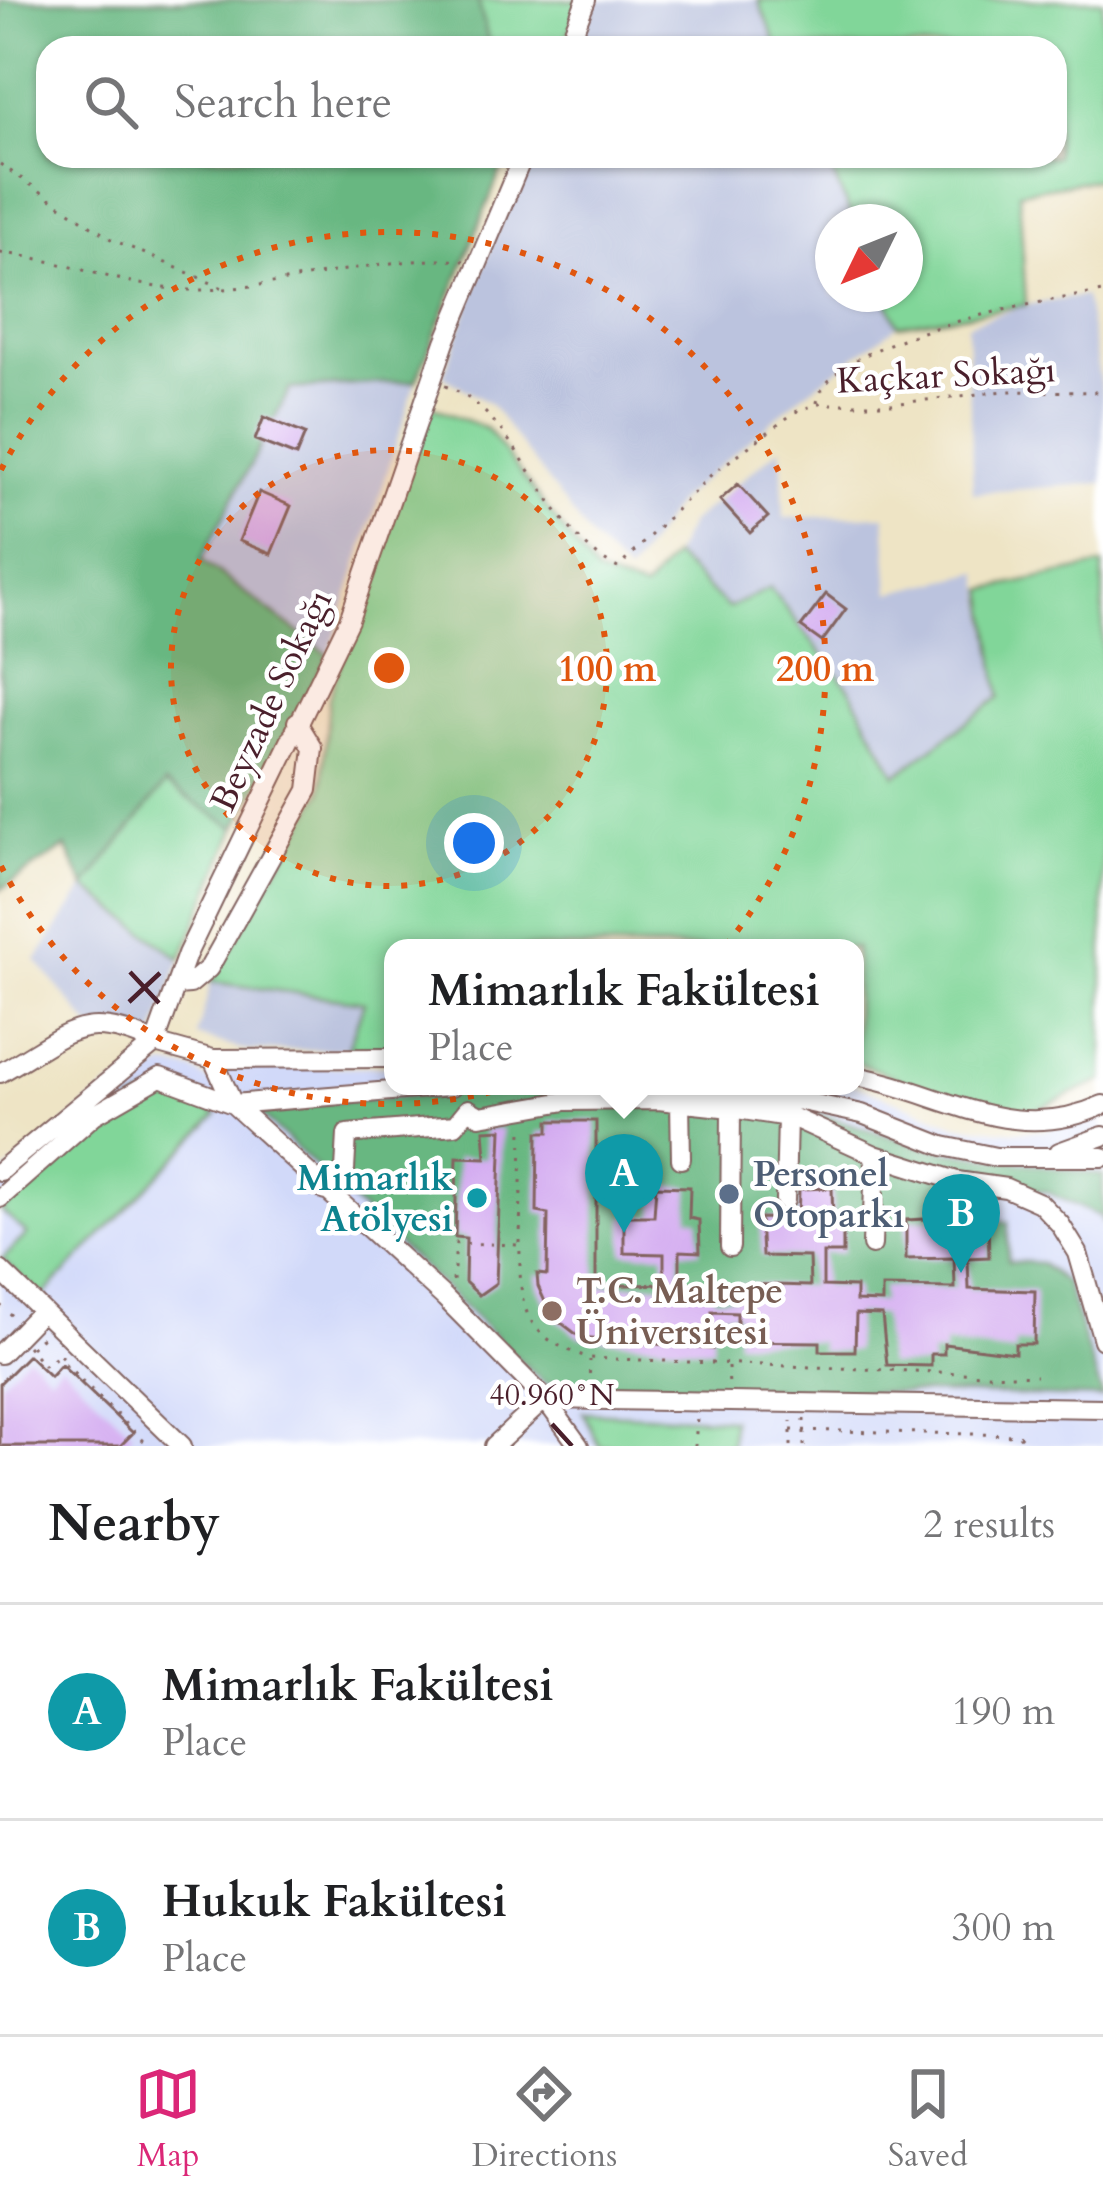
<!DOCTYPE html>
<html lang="en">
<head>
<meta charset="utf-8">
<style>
	:root { --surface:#fff; --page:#f6f6f6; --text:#202124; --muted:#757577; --line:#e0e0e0; --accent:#db2777 }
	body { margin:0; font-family:Cardo,serif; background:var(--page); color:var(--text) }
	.compass { position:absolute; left:815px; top:204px; width:108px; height:108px; border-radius:50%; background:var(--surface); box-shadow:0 3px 9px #0004; rotate:227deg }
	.you { position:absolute; left:474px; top:843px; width:42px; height:42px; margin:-30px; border:9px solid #fff; border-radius:50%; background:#1a73e8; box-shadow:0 0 0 18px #1a73e833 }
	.badge { display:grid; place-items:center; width:78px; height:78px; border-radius:50%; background:var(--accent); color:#fff; font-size:39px; font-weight:700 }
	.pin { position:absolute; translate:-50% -99px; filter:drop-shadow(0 3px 6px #0008) }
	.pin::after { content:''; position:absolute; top:63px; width:42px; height:36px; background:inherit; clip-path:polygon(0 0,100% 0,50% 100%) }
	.popup { position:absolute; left:384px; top:939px; width:480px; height:156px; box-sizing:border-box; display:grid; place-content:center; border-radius:24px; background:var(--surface); filter:drop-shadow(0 3px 9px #0005); font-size:39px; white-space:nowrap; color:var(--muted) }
	.popup b { font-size:45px; color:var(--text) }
	.popup::after { content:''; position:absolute; left:50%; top:100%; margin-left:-24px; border:24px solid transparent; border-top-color:var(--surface) }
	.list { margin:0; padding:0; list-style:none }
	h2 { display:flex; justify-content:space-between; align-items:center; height:156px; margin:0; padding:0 48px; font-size:51px }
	h2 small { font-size:39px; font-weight:400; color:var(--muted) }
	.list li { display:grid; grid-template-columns:78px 1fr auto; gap:36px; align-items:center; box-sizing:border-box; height:216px; padding:0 48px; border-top:3px solid var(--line) }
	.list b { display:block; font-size:45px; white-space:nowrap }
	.list p { margin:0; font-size:39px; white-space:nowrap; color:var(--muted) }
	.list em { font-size:39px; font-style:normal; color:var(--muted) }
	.icon { flex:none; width:66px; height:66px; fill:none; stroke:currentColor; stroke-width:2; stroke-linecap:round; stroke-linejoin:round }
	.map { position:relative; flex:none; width:1103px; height:1446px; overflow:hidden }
	.search { position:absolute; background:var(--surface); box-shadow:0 3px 9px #0004; left:36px; right:36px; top:36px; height:132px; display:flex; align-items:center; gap:30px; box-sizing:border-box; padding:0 42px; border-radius:36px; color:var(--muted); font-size:45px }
	.sheet { height:588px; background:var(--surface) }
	nav { display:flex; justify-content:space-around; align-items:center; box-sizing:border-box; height:168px; border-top:3px solid var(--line); background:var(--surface); font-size:33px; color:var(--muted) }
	nav a { display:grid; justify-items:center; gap:6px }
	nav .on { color:var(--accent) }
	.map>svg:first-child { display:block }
	.built { fill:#d1d9f9 }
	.industrial { fill:#bbc3de }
	.green { fill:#81d699; stroke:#667a62; stroke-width:3 }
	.forest { fill:#68b781; stroke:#596b56; stroke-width:3 }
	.building { fill:#d3aaf0 }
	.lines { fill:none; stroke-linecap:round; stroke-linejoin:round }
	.minor-casing { stroke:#836461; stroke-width:22 }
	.path { stroke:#836461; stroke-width:3; stroke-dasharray:3 9; stroke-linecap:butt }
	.minor { stroke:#fff; stroke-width:18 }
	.ticks { fill:none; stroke:#4a1f2b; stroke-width:4.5 }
	.ring { fill:none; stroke:#e0560e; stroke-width:6; stroke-dasharray:6 12 }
	.service-dot { fill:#5c6f8a; stroke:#fff; stroke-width:4.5 }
	.culture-dot { fill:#0f9aa8; stroke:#fff; stroke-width:4.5 }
	.education-dot { fill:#8d6e63; stroke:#fff; stroke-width:4.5 }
	.labels { text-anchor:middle; stroke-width:9; stroke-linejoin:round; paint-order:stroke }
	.street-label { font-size:36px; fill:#4a1f2b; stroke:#fff }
	.service-label { font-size:36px; font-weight:bold; fill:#4e5e75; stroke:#fff; text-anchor:start }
	.culture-label { font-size:36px; font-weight:bold; fill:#0d838f; stroke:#fff; text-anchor:end }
	.education-label { font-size:36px; font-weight:bold; fill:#785e54; stroke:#fff; text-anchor:start }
	.ticks-label { font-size:30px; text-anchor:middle; fill:#4a1f2b; stroke:#fff; stroke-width:9; stroke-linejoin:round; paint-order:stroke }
	.centre { fill:#e0560e; stroke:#fff; stroke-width:6 }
	.ring-label { font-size:36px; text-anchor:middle; font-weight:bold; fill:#e0560e; stroke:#fff; stroke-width:9; stroke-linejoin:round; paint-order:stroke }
</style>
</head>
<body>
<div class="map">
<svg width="1103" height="1446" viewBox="0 0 1103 1446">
	<rect width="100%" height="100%" fill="#fff"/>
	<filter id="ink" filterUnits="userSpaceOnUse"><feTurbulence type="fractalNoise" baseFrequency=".00833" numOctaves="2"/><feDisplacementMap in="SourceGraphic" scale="24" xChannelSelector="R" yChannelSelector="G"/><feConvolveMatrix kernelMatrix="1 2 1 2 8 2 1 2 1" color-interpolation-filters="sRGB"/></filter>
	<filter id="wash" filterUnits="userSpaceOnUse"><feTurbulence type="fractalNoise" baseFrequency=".004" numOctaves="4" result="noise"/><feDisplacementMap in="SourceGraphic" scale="48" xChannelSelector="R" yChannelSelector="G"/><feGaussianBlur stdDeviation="2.7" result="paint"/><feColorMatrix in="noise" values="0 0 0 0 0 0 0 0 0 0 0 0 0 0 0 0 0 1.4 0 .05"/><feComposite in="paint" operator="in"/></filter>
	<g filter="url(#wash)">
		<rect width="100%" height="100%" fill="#eee4c5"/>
		<path class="built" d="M166,1066l27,4 23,16 13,-18 164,-2v20l462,-1 103,40 54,6h33l58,-28v343h-1103v-269l109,-90z"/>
		<path class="industrial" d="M597,0h161l20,48h-203z
			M525,156h300l29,66h-21v72h52l13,31 -98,72 -121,103 -51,74 -37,-35 -100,-134 -48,-29z
			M1085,296l18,102v85l-130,10 -6,-169 59,-19z
			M416,381l-87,274 -128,-94 89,-172z
			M781,447l3,71 101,-3 5,78 90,-21 20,125 -104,79 -46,-87 -79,-100 -43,19 -55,-52 17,-33z
			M85,887l96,72 -29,84 -58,-12 -58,-71z
			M211,982l154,20 -17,47 -102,2 -49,-15z"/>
		<path class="green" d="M478,0h108l-25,48h-71z
			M758,0h345v178l-84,14 7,113 -128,20 -13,-31h20v-72h-51l-29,-66h230v-108h-277z
			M429,405l58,24 109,145 48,16 29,-34 55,52 42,-20 80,101 46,86 104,-78 -15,-107 118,-25v516l-72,31 -69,-9 -107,-41v-114h-462v99l-45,2 16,-47 -153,-20 111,-190 7,-95z
			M165,784l71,44 -55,131 -96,-72z
			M151,1094l34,2 32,19 -175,182 -40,-38 25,-25 -26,-23c47,-45 91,-89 150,-117z
			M583,1412l149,7 -1,27h-132z"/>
		<path class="forest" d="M0,0h478l12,48h-442v108h459l-91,225 -126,8 -89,171 128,95 -93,173 -71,-44 -80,103 -19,-40 -66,43z
			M549,1086h80l177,23 117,38 180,28v50l-2,-8 -55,-25 -46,-10 -4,38 12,2v39l32,2 26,20 37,115 -559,-15 -285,-270 1,-7z"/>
		<g id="blocks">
			<path class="building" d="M264,417l41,17 -9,22 -41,-16z
				M738,484l30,33 -18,16 -30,-33z
				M259,492l32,14 -20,48 -32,-13z
				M826,594l20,15 -24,33 -21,-15z
				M549,1121h47v165l68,-2v-30l-40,-1v-37h30l2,-30 34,1 -1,31 10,2 1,32 -20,-1v32l34,1 -1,14h24l1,-14 72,2 -1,-29 -47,-1 -2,-38 38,1 1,-30 33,-1 1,33 10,1v31h-20v33l33,1v14l26,1v-15l73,1 -1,-30 -48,1v-39l39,-2v-27l32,7 1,24h10l1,35 -21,1 1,31 66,2 -1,53h-19v9l-71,-9v10h-13v12l-44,-1 -5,-50 -26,-1 -1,37h-35v-9l-83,-1v-28l-25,-1v37l-132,-12 -29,-22 -13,-29 -1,-12 10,1 1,-61 -11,-2 1,-80h11z
				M502,1129l-6,154 -17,12 -14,-13 1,-44 -11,-1 2,-80 29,1 -2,-28z
				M28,1355l22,21 11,-12 72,69 -13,13h-120v-63z"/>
		</g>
	</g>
	<g filter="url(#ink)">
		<use href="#blocks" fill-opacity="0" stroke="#836461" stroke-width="3"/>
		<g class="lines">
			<defs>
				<path id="minor" d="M567,48l19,-48
					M176,985l14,-1 19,-16 99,-178 5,-42 -16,-26
					M393,1058l-180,1 -58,-16 32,-89 162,-334 96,-278 78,-186
					M213,1059l20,45 212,194 100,101 34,47
					M0,1073c67,-37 79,-65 155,-30l-155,128
					M855,1076c87,15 156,71 248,29
					M671,1086l126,14 65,14 81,32 53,11h107
					M680,1103l1,56
					M1059,1152l44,-16
					M325,1191l20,-21 2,-36 108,-9 13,-16 12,7 86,-15 92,-1 73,8 63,10 81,37 82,26 49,7 34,15 20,21 18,29 25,87
					M0,1198l94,-83 66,-38 73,27 219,-18
					M785,1200l2,-83
					M872,1245l3,-90
					M730,1247l1,-139
					M0,1270l182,176
					M0,1354l42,-43
					M494,1446l51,-47 558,9"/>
			</defs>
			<use href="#minor" class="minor-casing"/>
			<path class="path" d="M0,164l111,75 112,49
				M0,253c68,6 129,38 199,37 90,-1 174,-36 265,-29
				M445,386c74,26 100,148 173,182l94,-94 83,-62 22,-8h74l113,-13 99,1
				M817,403c9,-65 230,-104 286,-111
				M520,1243l2,-116
				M453,1281l3,-38 64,2c-1,65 3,92 70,113l446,18
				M0,1305l15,14
				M27,1346l17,19 13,-8
				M31,1348l14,-14
				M62,1355l-3,3 90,88
				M728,1367l1,20
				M589,1386l1,-26
				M791,1430l228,5 10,11
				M695,1446l2,-28
				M791,1446v-25
				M804,1446v-28"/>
			<use href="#minor" class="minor"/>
		</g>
	</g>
	<path class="ticks" d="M130,972l29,31M129,1002l31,-29M552,1424l20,22"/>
	<circle cx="389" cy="668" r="218" fill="#e0560e" fill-opacity=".12"/>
	<g class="ring">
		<circle cx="389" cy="668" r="218"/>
		<path d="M1 470A436 436 0 1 1 1 866"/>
	</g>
	<circle class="service-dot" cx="729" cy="1194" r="12"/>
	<circle class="culture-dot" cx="477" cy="1198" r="12"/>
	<circle class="education-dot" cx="552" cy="1311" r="12"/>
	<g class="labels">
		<g class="street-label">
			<text transform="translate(946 374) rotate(-3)" y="13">Kaçkar Sokağı</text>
			<text transform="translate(270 700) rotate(-65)" y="13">Beyzade Sokağı</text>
		</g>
		<g class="service-label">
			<text x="753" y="1186">Personel<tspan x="753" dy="41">Otoparkı</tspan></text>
		</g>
		<g class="culture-label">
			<text x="453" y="1190">Mimarlık<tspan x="453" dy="41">Atölyesi</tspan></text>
		</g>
		<g class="education-label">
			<text x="576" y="1303">T.C. Maltepe<tspan x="576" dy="41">Üniversitesi</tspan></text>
		</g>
	</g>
	<g class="ticks-label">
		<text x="552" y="1405">40.960°N</text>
	</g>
	<circle cx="389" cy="668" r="18" class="centre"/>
	<g class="ring-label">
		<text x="607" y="681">100 m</text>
		<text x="825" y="681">200 m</text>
	</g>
</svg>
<svg class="compass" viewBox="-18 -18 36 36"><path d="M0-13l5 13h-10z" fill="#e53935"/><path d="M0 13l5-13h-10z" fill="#757577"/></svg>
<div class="you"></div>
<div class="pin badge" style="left:624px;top:1233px;background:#0f9aa8">A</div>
<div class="popup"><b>Mimarlık Fakültesi</b>Place</div>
<div class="pin badge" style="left:961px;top:1273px;background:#0f9aa8">B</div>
<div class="search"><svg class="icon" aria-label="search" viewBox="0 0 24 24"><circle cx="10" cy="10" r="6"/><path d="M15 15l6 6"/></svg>Search here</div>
</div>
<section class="sheet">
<h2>Nearby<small>2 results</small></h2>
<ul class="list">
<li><span class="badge" style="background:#0f9aa8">A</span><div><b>Mimarlık Fakültesi</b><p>Place</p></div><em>190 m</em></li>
<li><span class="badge" style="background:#0f9aa8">B</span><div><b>Hukuk Fakültesi</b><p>Place</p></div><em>300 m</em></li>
</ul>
</section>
<nav>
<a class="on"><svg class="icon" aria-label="map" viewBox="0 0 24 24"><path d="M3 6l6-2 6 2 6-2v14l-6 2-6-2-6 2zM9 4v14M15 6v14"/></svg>Map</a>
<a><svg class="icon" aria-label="directions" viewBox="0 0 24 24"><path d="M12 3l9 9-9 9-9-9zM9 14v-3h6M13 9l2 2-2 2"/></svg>Directions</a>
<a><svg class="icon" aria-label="saved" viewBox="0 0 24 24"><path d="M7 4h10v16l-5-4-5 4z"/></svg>Saved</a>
</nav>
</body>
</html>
